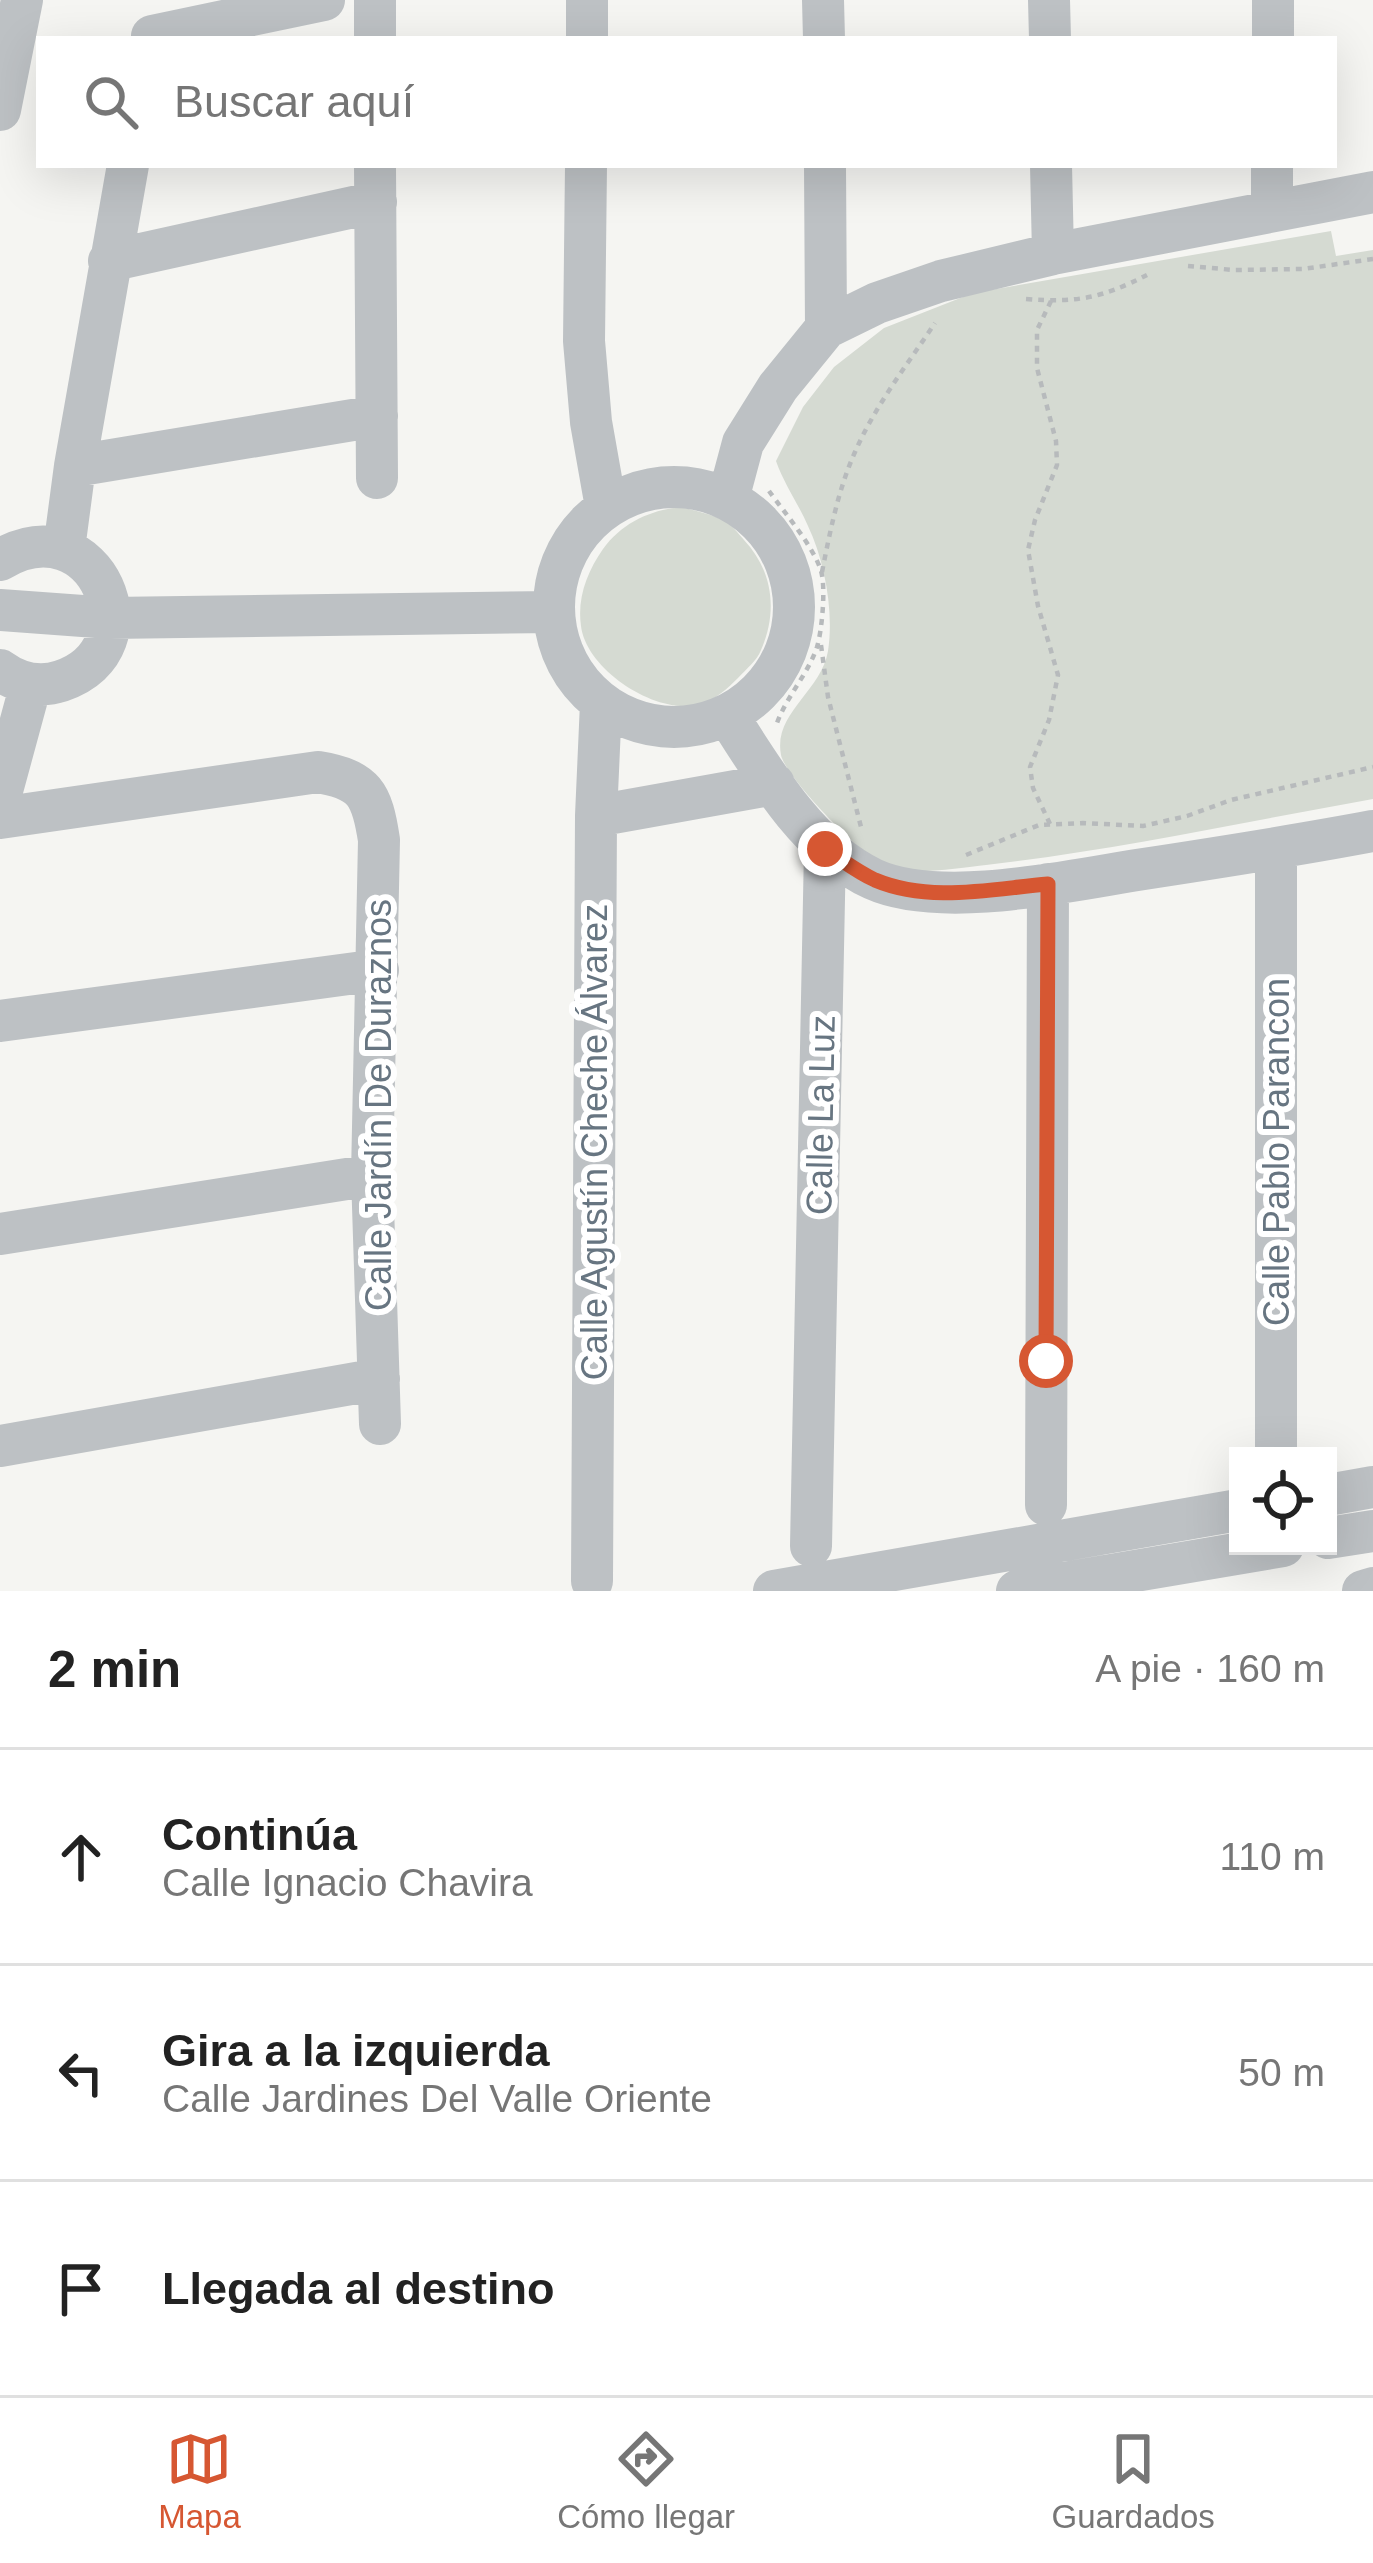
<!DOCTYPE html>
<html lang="es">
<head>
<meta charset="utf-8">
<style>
	:root { --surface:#fff; --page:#f2f2f2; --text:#222; --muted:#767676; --line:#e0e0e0; --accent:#d65732 }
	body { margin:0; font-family:Arial,sans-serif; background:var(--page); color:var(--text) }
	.controls { position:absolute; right:36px; bottom:36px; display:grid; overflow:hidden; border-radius:0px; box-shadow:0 12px 48px #0002 }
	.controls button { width:108px; height:108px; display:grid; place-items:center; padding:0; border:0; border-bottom:3px solid var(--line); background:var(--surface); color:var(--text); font:60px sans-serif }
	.stop { position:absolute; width:36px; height:36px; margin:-27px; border:9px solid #d65732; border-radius:50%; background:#fff }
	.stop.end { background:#d65732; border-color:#fff; box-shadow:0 3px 12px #0008 }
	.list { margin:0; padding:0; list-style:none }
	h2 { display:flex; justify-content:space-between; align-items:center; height:156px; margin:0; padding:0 48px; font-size:51px }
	h2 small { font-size:39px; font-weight:400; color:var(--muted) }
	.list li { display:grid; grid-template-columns:78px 1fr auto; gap:36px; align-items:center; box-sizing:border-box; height:216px; padding:0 48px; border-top:3px solid var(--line) }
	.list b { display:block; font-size:45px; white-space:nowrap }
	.list p { margin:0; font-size:39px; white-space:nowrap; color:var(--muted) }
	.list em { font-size:39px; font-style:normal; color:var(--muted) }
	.icon { flex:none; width:66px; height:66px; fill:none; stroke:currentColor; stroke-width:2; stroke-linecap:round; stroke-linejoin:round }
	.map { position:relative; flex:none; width:1373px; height:1591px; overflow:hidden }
	.search { position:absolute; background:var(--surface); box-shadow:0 12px 48px #0002; left:36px; right:36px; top:36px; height:132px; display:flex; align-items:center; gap:30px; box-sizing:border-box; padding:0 42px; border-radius:0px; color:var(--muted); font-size:45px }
	.sheet { height:804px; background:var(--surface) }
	nav { display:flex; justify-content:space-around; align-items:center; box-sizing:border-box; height:168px; border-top:3px solid var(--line); background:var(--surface); font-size:33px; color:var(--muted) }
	nav a { display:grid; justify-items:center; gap:6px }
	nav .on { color:var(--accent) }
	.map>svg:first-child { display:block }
	.green { fill:#d5dad2 }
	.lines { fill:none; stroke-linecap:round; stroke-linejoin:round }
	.path { stroke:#b7babc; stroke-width:4.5; stroke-dasharray:6 6; stroke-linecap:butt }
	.minor { stroke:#bdc1c4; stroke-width:42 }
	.route { stroke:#d65732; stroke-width:15 }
	.labels { text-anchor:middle; stroke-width:12; stroke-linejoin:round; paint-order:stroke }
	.street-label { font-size:36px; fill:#677581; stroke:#fff }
</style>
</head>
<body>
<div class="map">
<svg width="1373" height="1591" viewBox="0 0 1373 1591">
	<rect width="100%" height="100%" fill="#f5f5f2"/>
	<path class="green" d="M1331,231l5,25 37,-6v549c-129,23 -257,51 -387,66 -25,3 -77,11 -100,2 -22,-9 -100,-89 -105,-112 -8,-42 40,-63 47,-104 6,-39 -3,-89 -20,-125 -10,-23 -24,-42 -32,-65l27,-54 31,-40 50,-39 89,-35z
		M681,507c14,4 31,7 44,14 7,4 13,12 19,19 29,31 34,71 17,110 -4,11 -15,19 -23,28 -9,9 -24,23 -37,26 -43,13 -115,-34 -120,-78 -4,-28 6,-54 22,-77 19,-26 47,-39 78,-42z"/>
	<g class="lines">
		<path class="path" d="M1188,266l46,4 69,-1 70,-10
			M1026,299c51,4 76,-1 121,-24
			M769,491c15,21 45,56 52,80 5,16 1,60 -4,76 -9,27 -30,49 -40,76
			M822,572c8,-40 16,-82 33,-120 20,-46 52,-87 80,-129
			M821,645l7,52 33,130
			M1050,824l-17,-36 -3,-21 19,-47 9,-45 -20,-69 -10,-56 7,-30 22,-55 -1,-24 -19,-73v-38l14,-29
			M966,855l73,-30 44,-2 60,3 44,-10 44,-16 142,-33"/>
		<path class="minor" d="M375,0v39
			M823,0l1,39
			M1049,0l1,39
			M152,36l172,-36
			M587,39v-39
			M1273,39v-39
			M0,110l22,-110
			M375,165l2,313
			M586,165l-2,176 7,81 15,85
			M1051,165l2,89
			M1272,211v-46
			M109,261l267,-59
			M826,328l51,-25 64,-22 112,-27 320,-62
			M75,466l302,-50
			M554 607a120 120 0 1 1 240 0a120 120 0 1 1-240 0Z
			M728,499l15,-56 35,-56 48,-59 -1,-163
			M64,549l11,-83 53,-301
			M0,560c96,-58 158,89 61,121 -21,7 -43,2 -61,-11
			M0,610l110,8 444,-6
			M728,716c36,57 82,134 145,163 66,30 191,3 264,-9 79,-12 157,-24 236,-39
			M0,798l31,-114
			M596,816l178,-32
			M0,818l318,-46c47,8 54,22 61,68l-7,335 8,249
			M0,1021l378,-51
			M0,1234l372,-59
			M0,1446l379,-67
			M1276,1456v-607
			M1328,1495l45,-8
			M1046,1505l2,-621
			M1328,1538l45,-7
			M811,1546l14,-697
			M592,1581l4,-765 5,-113
			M774,1591l464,-81
			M1017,1591l266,-45
			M1363,1591l10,-3"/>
	</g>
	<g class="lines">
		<path class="route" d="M825,849c16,10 32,23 50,31 55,23 115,9 173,4l-2,477"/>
	</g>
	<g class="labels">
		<g class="street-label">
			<text transform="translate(378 1105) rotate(-90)" y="13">Calle Jardín De Duraznos</text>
			<text transform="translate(820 1115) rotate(-89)" y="13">Calle La Luz</text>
			<text transform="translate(594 1142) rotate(-90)" y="13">Calle Agustín Cheche Álvarez</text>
			<text transform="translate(1276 1152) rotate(-90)" y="13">Calle Pablo Parancon</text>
		</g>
	</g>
</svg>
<div class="controls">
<button><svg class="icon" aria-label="locate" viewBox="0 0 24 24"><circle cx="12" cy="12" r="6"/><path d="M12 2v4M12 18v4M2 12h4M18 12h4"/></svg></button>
</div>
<div class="stop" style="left:1046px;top:1361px"></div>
<div class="stop end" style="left:825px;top:849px"></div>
<div class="search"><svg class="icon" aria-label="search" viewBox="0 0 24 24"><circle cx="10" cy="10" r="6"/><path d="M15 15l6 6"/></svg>Buscar aquí</div>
</div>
<section class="sheet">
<h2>2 min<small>A pie · 160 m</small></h2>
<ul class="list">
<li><svg class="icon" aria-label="ahead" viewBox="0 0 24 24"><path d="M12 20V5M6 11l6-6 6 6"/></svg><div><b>Continúa</b><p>Calle Ignacio Chavira</p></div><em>110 m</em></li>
<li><svg class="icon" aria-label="left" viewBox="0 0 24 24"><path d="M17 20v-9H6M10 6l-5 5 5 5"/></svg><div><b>Gira a la izquierda</b><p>Calle Jardines Del Valle Oriente</p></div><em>50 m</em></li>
<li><svg class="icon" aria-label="arrive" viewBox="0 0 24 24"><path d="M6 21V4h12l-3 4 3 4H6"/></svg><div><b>Llegada al destino</b></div></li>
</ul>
</section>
<nav>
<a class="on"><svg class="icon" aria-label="map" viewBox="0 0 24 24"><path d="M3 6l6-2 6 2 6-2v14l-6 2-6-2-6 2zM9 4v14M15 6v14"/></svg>Mapa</a>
<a><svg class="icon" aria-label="directions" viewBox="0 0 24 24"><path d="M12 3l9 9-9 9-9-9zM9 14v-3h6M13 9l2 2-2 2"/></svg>Cómo llegar</a>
<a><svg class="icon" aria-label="saved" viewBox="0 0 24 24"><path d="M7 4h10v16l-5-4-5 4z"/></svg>Guardados</a>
</nav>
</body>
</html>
